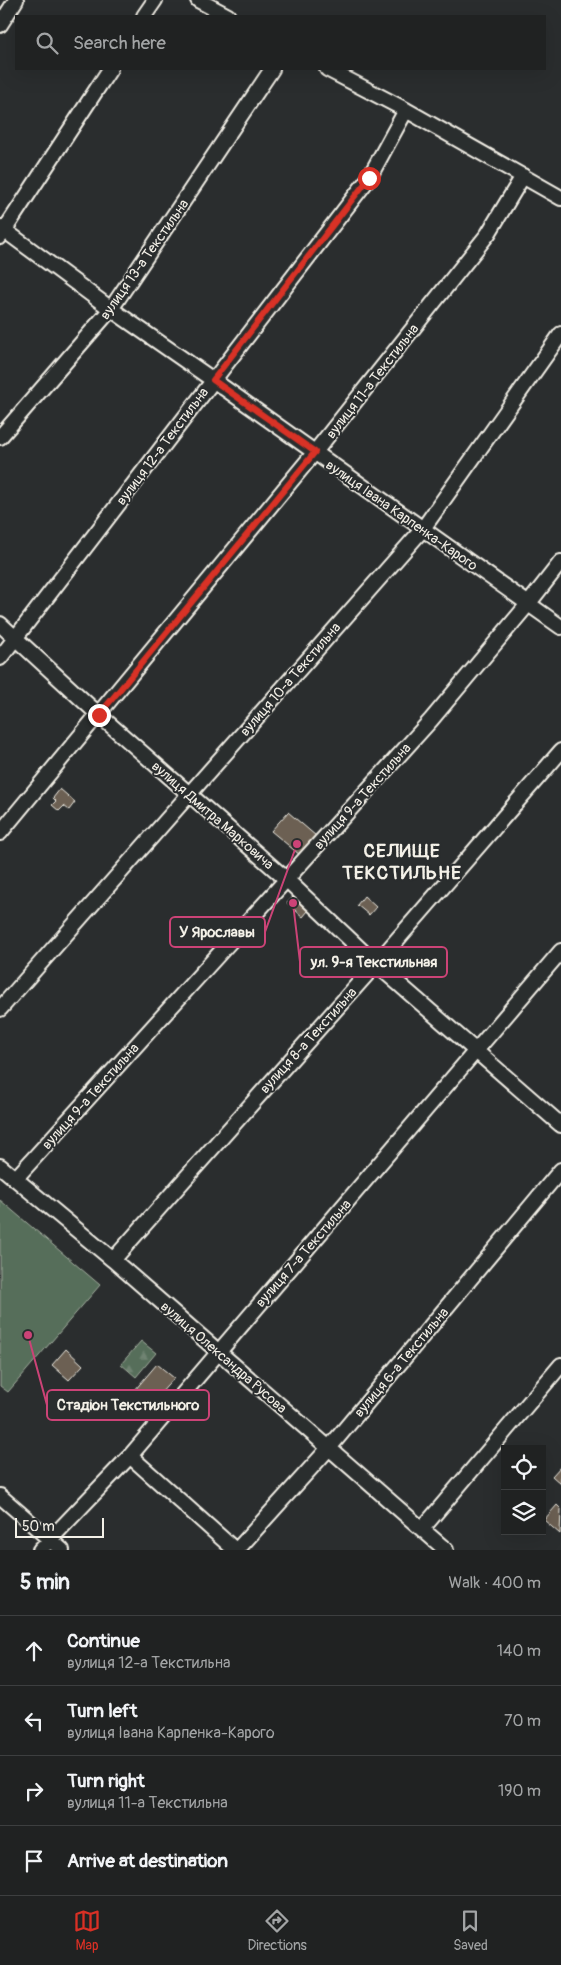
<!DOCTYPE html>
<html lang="en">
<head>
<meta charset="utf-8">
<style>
	:root { --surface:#202222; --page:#2d2f2f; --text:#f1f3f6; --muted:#a2a4a5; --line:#3d3f40; --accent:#d93025 }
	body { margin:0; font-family:Pangolin,sans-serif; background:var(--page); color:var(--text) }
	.controls { position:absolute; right:15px; bottom:15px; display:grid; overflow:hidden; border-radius:0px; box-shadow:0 5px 20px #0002 }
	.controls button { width:45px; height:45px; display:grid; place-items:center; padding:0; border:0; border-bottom:1px solid var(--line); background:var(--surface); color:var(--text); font:25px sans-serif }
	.scale { position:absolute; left:15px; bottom:12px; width:89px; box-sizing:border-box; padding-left:5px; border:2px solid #f4f1e8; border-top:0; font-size:14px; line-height:18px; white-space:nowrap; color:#f4f1e8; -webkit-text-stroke:4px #2a2d2e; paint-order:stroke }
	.stop { position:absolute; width:15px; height:15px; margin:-11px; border:4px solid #d93025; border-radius:50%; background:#fff }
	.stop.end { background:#d93025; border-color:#fff; box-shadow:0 1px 5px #0008 }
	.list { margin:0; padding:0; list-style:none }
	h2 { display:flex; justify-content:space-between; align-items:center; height:65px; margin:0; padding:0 20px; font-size:21px }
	h2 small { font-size:16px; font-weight:400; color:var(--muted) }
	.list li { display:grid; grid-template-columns:32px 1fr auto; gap:15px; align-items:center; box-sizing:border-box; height:70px; padding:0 20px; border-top:1px solid var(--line) }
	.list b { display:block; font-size:19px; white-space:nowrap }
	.list p { margin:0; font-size:16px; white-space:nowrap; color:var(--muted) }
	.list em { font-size:16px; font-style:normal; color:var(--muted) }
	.icon { flex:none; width:28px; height:28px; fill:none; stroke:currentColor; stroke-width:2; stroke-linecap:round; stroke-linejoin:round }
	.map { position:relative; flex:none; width:561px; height:1550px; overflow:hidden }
	.search { position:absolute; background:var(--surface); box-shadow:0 5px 20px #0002; left:15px; right:15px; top:15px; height:55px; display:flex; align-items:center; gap:12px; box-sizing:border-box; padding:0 18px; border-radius:0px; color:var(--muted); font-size:19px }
	.sheet { height:345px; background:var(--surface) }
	nav { display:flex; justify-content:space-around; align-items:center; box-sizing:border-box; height:70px; border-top:1px solid var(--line); background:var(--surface); font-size:14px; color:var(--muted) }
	nav a { display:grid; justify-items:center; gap:2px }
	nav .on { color:var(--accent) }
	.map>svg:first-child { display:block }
	.grass { fill:#566e5a; stroke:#a5b0a1 }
	.forest { fill:url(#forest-firs); stroke:#a5b0a1 }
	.building { fill:#6c6052; stroke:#f4f1e8 }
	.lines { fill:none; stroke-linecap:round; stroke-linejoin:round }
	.minor-casing { stroke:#f4f1e8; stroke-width:18 }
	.minor { stroke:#2a2d2e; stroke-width:14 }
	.route { stroke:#d93025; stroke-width:6 }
	.labels { text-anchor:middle; stroke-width:4; stroke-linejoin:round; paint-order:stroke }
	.street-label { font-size:14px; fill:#f4f1e8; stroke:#2a2d2e }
	.district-label { font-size:19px; font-weight:bold; letter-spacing:1px; fill:#f4f1e8; stroke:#2a2d2e }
	.leader { fill:none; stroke:#cc4377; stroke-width:2 }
	.callout-dot { fill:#cc4377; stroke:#2a2d2e; stroke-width:2 }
	.callout { fill:#2a2d2e; stroke:#cc4377; stroke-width:2 }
	.callout-label { font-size:15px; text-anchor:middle; font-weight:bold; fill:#f4f1e8 }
</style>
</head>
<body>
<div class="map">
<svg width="561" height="1550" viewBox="0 0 561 1550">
	<defs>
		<pattern id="forest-firs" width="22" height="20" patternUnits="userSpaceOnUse" patternTransform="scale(1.25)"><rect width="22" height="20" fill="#566e5a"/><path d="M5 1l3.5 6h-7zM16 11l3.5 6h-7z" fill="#6f8372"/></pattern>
	</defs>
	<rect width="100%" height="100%" fill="#2a2d2e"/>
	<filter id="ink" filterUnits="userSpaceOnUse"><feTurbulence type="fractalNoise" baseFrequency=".02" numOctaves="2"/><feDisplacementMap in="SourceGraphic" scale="10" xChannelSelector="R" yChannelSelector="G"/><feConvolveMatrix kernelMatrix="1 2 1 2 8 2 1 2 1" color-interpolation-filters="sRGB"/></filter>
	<g filter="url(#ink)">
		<path class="grass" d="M0,1200l100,85 -92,107 -8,-6z"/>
		<path class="forest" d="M141,1341l15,12 -20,24 -15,-13z"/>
		<path class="building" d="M60,789l15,13 -6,8 -5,-4 -5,5 -7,-6 4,-4 -3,-3z
			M288,812l28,24 -16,19 -29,-24z
			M364,896l12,11 -7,8 -12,-10z
			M293,897l15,14 -5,6 -16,-14z
			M66,1349l17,16 -14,15 -17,-15z
			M157,1364l17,14 -35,40 -16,-14z
			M561,1466v18l-9,-8z
			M557,1505l4,4 -1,25 -16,-14z"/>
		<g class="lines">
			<defs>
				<path id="minor" d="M198,0l30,16
					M144,16l11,-16
					M0,25l16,-25
					M327,69l79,41 155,88
					M0,227l111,82 102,71 348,247
					M0,237l110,-168
					M0,437l111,-128 161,-240
					M0,624l99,91 187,164 90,85 185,161
					M0,658l369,-480 37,-68
					M0,833l315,-381 173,-218 35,-58
					M0,1009l422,-479 139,-196
					M0,1166l113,94 333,290
					M15,1179l416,-459 98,-117 32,-41
					M113,1260l263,-296 185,-213
					M130,1456l105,94
					M0,1496l62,54
					M422,1529l139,-164
					M40,1550l90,-94 431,-505
					M237,1550l92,-102 232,-278"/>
			</defs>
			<use href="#minor" class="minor-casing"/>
			<use href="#minor" class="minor"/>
		</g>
	</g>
	<g class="lines" filter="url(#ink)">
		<path class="route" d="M99,715l216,-263 -102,-72 156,-202"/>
	</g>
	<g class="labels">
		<g class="street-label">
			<text transform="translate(144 259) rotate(-55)" y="5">вулиця 13-а Текстильна</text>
			<text transform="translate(372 381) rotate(-52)" y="5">вулиця 11-а Текстильна</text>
			<text transform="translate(162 446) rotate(-53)" y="5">вулиця 12-а Текстильна</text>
			<text transform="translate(402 515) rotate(35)" y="5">вулиця Івана Карпенка-Карого</text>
			<text transform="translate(290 679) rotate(-49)" y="5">вулиця 10-а Текстильна</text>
			<text transform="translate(362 796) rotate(-48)" y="5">вулиця 9-а Текстильна</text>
			<text transform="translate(213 815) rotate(41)" y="5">вулиця Дмитра Марковича</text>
			<text transform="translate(308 1040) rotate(-48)" y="5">вулиця 8-а Текстильна</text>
			<text transform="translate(90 1096) rotate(-48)" y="5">вулиця 9-а Текстильна</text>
			<text transform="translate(303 1253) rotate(-49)" y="5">вулиця 7-а Текстильна</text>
			<text transform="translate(224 1357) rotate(41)" y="5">вулиця Олександра Русова</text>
			<text transform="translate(401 1362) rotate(-50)" y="5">вулиця 6-а Текстильна</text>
		</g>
		<g class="district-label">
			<text x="402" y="857">СЕЛИЩЕ<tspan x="402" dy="22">ТЕКСТИЛЬНЕ</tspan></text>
		</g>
	</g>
	<path class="leader" d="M297 844L265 932M293 903L300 962M28 1335L47 1405"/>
	<g class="callout-dot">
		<circle cx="297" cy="844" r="5"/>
		<circle cx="293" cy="903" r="5"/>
		<circle cx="28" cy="1335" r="5"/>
	</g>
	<g class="callout">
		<rect x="170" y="917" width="95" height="30" rx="5"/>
		<rect x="300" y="947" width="147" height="30" rx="5"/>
		<rect x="47" y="1390" width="162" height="30" rx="5"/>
	</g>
	<g class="callout-label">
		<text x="217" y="937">У Ярославы</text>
		<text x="374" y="967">ул. 9-я Текстильная</text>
		<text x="128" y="1410">Стадіон Текстильного</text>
	</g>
</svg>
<div class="controls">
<button><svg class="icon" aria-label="locate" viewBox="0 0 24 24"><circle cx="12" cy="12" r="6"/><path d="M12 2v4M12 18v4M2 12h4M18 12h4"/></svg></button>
<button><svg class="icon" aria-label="layers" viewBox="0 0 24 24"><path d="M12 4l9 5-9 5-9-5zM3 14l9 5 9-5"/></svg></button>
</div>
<div class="scale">50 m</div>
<div class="stop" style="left:369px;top:178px"></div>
<div class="stop end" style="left:99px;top:715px"></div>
<div class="search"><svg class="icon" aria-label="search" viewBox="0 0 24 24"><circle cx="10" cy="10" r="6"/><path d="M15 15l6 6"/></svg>Search here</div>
</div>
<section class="sheet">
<h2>5 min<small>Walk · 400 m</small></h2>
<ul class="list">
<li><svg class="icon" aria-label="ahead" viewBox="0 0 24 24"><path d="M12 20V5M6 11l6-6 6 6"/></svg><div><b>Continue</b><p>вулиця 12-а Текстильна</p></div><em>140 m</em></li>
<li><svg class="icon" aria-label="left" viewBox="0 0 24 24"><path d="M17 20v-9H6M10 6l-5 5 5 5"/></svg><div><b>Turn left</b><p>вулиця Івана Карпенка-Карого</p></div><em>70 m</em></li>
<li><svg class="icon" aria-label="right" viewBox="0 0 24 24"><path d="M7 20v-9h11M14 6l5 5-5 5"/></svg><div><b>Turn right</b><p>вулиця 11-а Текстильна</p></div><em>190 m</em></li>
<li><svg class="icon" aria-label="arrive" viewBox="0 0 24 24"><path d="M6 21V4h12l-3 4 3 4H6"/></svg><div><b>Arrive at destination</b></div></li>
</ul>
</section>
<nav>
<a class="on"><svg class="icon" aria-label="map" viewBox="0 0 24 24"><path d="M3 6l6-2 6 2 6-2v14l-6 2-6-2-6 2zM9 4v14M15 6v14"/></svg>Map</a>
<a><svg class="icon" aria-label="directions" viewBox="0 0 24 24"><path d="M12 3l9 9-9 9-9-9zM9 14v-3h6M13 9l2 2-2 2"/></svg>Directions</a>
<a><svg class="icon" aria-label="saved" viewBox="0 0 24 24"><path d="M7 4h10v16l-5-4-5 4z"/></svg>Saved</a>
</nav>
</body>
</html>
